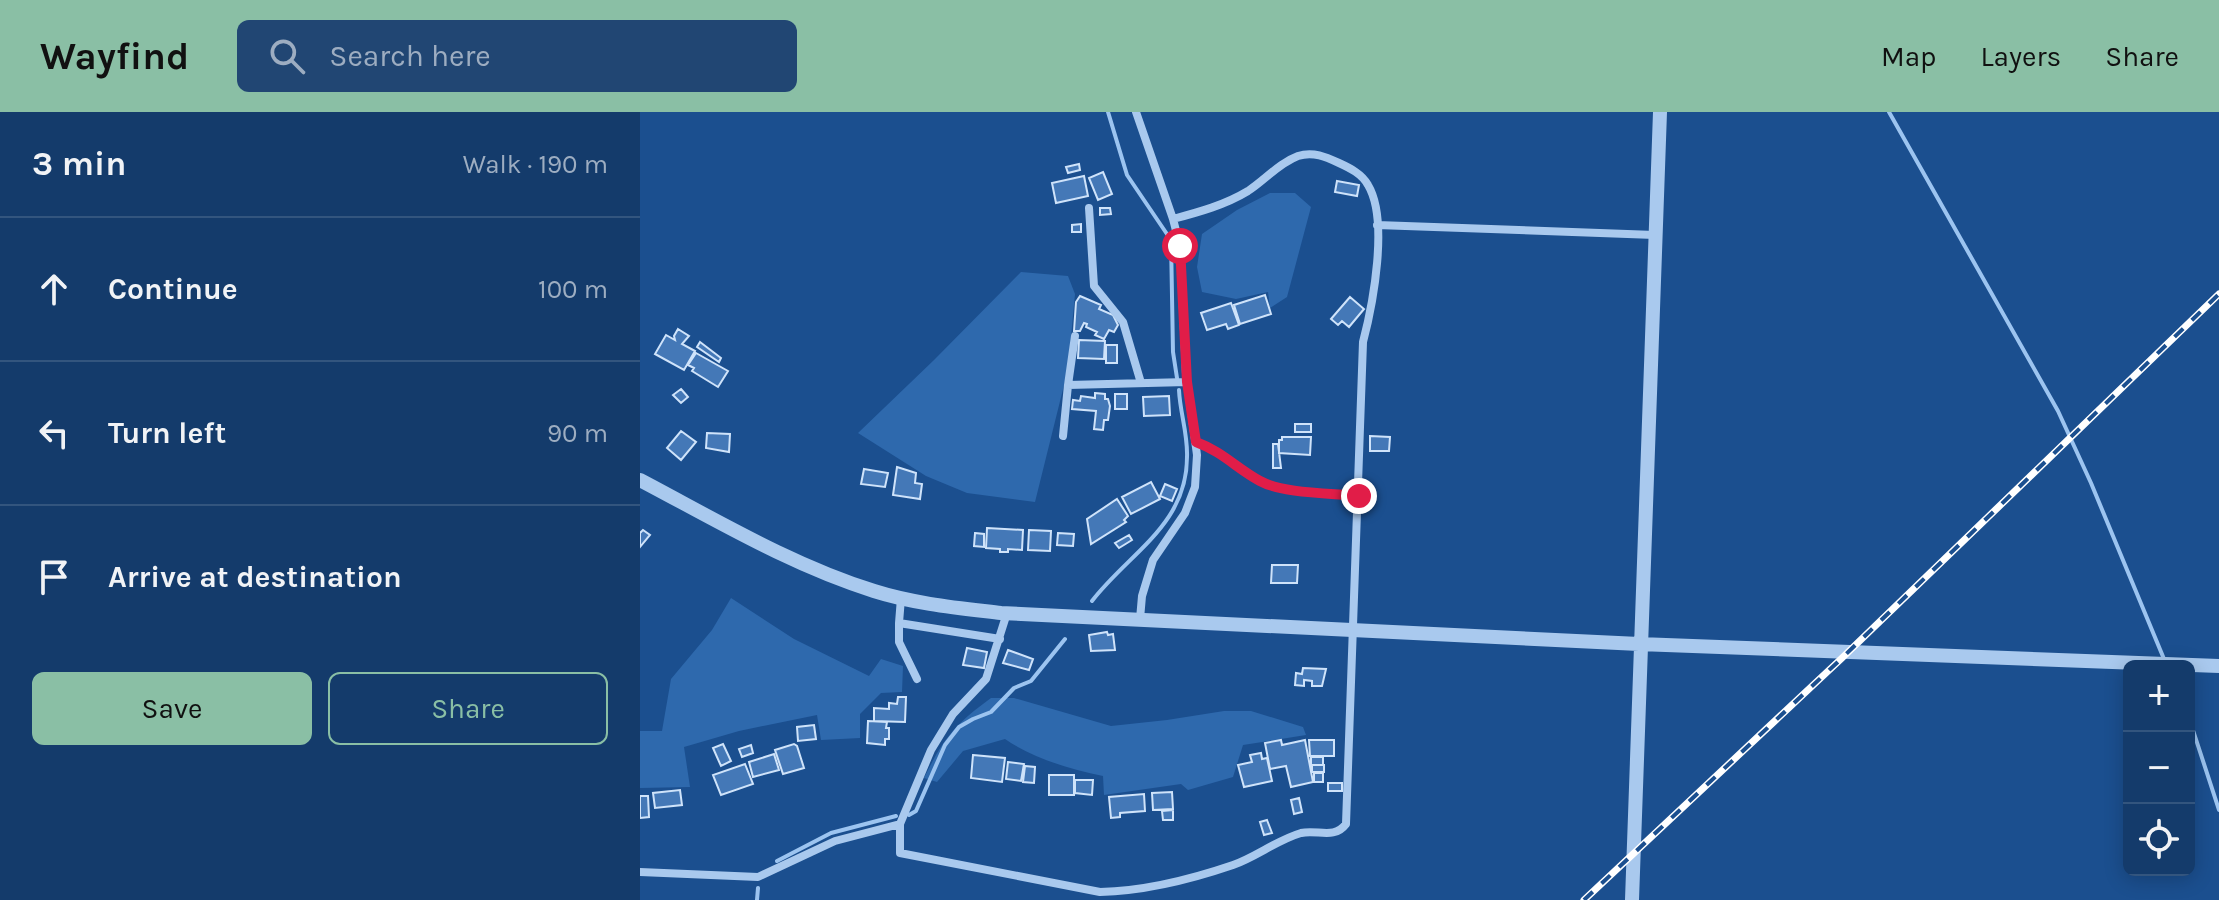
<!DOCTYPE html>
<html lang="en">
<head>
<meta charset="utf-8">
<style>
	:root { --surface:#143b6b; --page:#214673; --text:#f1f3f6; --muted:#9dadc1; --line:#33557e; --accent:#8abfa5 }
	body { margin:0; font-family:Karla,sans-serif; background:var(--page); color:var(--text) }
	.controls { position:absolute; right:24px; bottom:24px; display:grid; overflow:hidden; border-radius:12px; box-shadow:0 4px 20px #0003 }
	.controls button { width:72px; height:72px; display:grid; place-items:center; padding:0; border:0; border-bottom:2px solid var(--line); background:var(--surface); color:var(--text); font:40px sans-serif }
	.stop { position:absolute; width:24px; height:24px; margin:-18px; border:6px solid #e11d48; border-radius:50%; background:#fff }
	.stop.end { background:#e11d48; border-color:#fff; box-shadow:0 2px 8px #0008 }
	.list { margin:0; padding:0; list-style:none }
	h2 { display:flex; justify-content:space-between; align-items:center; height:104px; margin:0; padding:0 32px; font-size:34px }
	h2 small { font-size:26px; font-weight:400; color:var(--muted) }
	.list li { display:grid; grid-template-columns:52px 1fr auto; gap:24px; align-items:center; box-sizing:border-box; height:144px; padding:0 32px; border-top:2px solid var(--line) }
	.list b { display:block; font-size:30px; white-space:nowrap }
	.list em { font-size:26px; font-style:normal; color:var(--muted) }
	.actions { display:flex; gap:16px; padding:24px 32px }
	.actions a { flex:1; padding:18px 0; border:2px solid var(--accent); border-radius:12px; text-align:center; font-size:28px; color:var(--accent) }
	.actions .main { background:var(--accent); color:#111 }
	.icon { flex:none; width:44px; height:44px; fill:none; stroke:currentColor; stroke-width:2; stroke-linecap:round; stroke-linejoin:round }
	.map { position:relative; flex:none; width:1579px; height:788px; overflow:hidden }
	header { display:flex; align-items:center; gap:48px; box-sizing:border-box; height:112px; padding:0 40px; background:var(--accent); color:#111 }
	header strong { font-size:38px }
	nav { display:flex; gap:44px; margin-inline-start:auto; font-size:28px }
	.search { width:560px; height:72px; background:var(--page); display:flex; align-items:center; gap:20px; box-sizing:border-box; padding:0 28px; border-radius:12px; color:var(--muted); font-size:30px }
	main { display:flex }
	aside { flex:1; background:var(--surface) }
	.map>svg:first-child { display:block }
	.green { fill:#2e69ad }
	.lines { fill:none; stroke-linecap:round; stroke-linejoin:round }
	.stream { stroke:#9cc4f0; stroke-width:4 }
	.building { fill:#4478b7; stroke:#cfe3fa; stroke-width:2 }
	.minor { stroke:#a9c9ee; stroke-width:8 }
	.tertiary { stroke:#a9c9ee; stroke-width:14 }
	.rail-casing { stroke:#fff; stroke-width:7 }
	.rail { stroke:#1b4f8f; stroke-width:4; stroke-dasharray:12; stroke-linecap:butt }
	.route { stroke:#e11d48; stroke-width:10 }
</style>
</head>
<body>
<header>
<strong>Wayfind</strong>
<div class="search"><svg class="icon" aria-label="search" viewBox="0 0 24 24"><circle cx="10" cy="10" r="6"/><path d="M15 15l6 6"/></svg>Search here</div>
<nav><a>Map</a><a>Layers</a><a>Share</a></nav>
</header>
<main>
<aside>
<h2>3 min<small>Walk · 190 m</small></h2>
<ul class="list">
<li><svg class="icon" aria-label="ahead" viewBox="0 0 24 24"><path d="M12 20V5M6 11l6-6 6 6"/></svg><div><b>Continue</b></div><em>100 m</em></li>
<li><svg class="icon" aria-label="left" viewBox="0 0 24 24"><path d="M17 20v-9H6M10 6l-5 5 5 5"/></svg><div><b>Turn left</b></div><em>90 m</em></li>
<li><svg class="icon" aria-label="arrive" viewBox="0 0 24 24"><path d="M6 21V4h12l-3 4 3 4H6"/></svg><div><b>Arrive at destination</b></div></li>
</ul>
<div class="actions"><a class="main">Save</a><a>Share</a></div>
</aside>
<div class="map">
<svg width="1579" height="788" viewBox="0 0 1579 788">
	<rect width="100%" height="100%" fill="#1b4f8f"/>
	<path class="green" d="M630,81h25l16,14 -24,90 -17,11 -2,-16 -32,7 -34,-7 -5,-25 5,-33 35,-24z
		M381,160l47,4 7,18 -7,75 -33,133 -68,-9 -41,-17 -68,-43 76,-73z
		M91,486l63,41 75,37 12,-17 22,7 -1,26 -21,1 -21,21v24l-39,2 -4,-25 -78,16 -55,16 6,40 -50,1v-57h22l9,-52 41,-49z
		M351,586h23l97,28 56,-6 57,-9h27l52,16 3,8 -63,10 -10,32 -45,13 -7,-6 -77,11 -1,-19c-33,-7 -69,-17 -98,-37l-42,12 -26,31 -13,-4c19,-39 31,-54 67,-80z"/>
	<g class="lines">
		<path class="stream" d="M468,0l19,63 44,65 2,112 4,26
			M1249,0l169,299 33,72 73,176
			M452,489c37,-48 95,-76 95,-144 1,-23 -7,-44 -8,-67
			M1549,606l30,92
			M269,703l7,-4 29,-66 14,-18 14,-8 18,-7 23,-24 17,-7 34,-42
			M137,749l54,-28 65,-17
			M117,788l1,-12"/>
	</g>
	<path class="building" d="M439,52l1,6 -12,3 -2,-6z
		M463,60l9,22 -14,6 -9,-22z
		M444,64l4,20 -32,7 -4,-20z
		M697,69l22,4 -2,11 -22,-4z
		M460,96h10l1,6 -11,1z
		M441,112v8h-9v-7z
		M625,183l6,19 -31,10 -6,-19z
		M440,184l21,9 -2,4 14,6 5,10 -4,7 -5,-2 -5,9 -9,-4 2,-3 -11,-5 1,-3 -3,-1 -4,8h-6l2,-29z
		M710,185l14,12 -15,18 -7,-6 -4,4 -7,-6z
		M591,191l8,22 -11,4 -2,-5 -19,6 -6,-17z
		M38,217l11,7 -7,8 13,7 -11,19 -29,-16 11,-19 9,5 -1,-4z
		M439,228l26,1 -1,18 -26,-1z
		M60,230l21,16 -2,4 -22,-15z
		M466,233h11v18h-11z
		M56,241l32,18 -10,16 -26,-16 2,-3 -6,-3z
		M41,277l7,8 -7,6 -8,-8z
		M455,281l10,1v5h3l2,7 -2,14h-4l-1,10 -9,-1 2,-18 -24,-2 1,-9 7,1 1,-5 14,2z
		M475,282h12v15h-12z
		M529,284l1,19 -26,1 -1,-19z
		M655,312h16v8h-16z
		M41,319l15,11 -15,18 -14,-12z
		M67,321l23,1 -1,18 -23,-4z
		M730,324l20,1 -1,14h-19z
		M642,325h29l-1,18 -31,-2v-13h3z
		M633,332h5l3,24h-8z
		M257,355l19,6 -1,10 7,1 -2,15 -27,-4z
		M224,357l24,4 -3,14 -24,-3z
		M511,370l9,17 -29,15 -9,-17z
		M525,372l12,5 -5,12 -12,-5z
		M477,387l11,17 -4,4 2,2 -35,22 -4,-25z
		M347,416l36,2 -1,20 -14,-1v3h-8v-3l-14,-1z
		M3,418l7,5 -10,12v-14z
		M389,418l22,1 -1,20 -22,-1z
		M335,421l9,1v13l-10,-1z
		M418,421l16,1 -1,12 -16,-1z
		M489,423l3,5 -13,8 -4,-5z
		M632,453h26l-1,18h-26z
		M467,520l1,3 5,-1 2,16 -24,1 -2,-16z
		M327,536l20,4 -3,16 -21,-3z
		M368,538l25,9 -4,11 -26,-7z
		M663,556l23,1 -4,17h-10v-5l-8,-1v6l-9,-1 1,-12 6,1z
		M258,585h8l-1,25 -31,-1v-13l15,1v-6l8,1z
		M228,609l19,1 -1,6h3v11h-4v6l-18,-2z
		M174,613l2,14 -18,2 -1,-14z
		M641,628l1,5 23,-5 8,42 -22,5 -5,-21 -16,3 -5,-26z
		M669,628h25v16h-24z
		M83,632l8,17 -10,5 -8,-18z
		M154,632l3,2 7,22 -21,6 -8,-24z
		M111,633l2,8 -11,4 -3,-8z
		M621,641l1,6 5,-1 5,23 -28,6 -6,-22 14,-3 -2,-7z
		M134,642l5,16 -26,7 -4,-15z
		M333,643l32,3 -3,24 -31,-4z
		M671,645h12v8h-12z
		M368,650l16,2 -3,17 -15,-2z
		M105,652l8,20 -32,11 -8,-20z
		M672,653h12v7h-12z
		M385,654l10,1 -1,16 -11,-1z
		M674,661h9v9h-9z
		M409,663h25v20h-25z
		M435,668h18l-1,15 -17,-2z
		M688,671h14v8h-14z
		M40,678l2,15 -27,3 -2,-15z
		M532,680l1,17 -20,1 -1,-17z
		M504,682l1,17 -25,2v4l-9,1 -2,-21z
		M0,684h8l1,21 -9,1z
		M659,686l3,14 -8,2 -3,-14z
		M533,698v10h-10l-1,-9z
		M627,708l5,13 -8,2 -4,-13z"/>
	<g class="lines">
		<path class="minor" d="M496,0l37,107 7,27 6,128 11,81 -2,32 -10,26 -32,47 -11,36 -2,23
			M449,96l5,78 29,36 18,61
			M737,113l278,10
			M428,273l7,-49
			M423,324l5,-51 119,-3
			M556,330c28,10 40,26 64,39 24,13 71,12 99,15
			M367,501l-21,66 -33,35 -22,36 -31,74v29l200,39c44,-1 92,-13 133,-27 23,-8 44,-25 68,-32 16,-4 33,7 45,-9l17,-482c10,-38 26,-122 5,-157 -6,-11 -18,-17 -29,-22 -13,-6 -26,-12 -41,-7 -19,7 -33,24 -50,35 -23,14 -49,21 -75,28
			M259,511l2,-25
			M277,567l-18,-37v-19l101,16
			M0,760l118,5 77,-36 65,-17"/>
		<path class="tertiary" d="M0,368c76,40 151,85 234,111 41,13 85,17 127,22l638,31 580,22
			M992,788l28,-788"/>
		<defs>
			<path id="rail" d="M944,788l258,-242 377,-364"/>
		</defs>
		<use href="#rail" class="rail-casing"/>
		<use href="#rail" class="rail"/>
	</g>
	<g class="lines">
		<path class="route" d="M540,134l7,136 9,60c27,10 40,26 64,39 24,13 71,12 99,15"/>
	</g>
</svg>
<div class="controls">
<button>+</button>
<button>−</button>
<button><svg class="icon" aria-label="locate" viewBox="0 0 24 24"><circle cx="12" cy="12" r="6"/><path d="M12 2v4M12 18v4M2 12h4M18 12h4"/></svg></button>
</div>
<div class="stop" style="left:540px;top:134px"></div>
<div class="stop end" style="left:719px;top:384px"></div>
</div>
</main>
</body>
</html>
